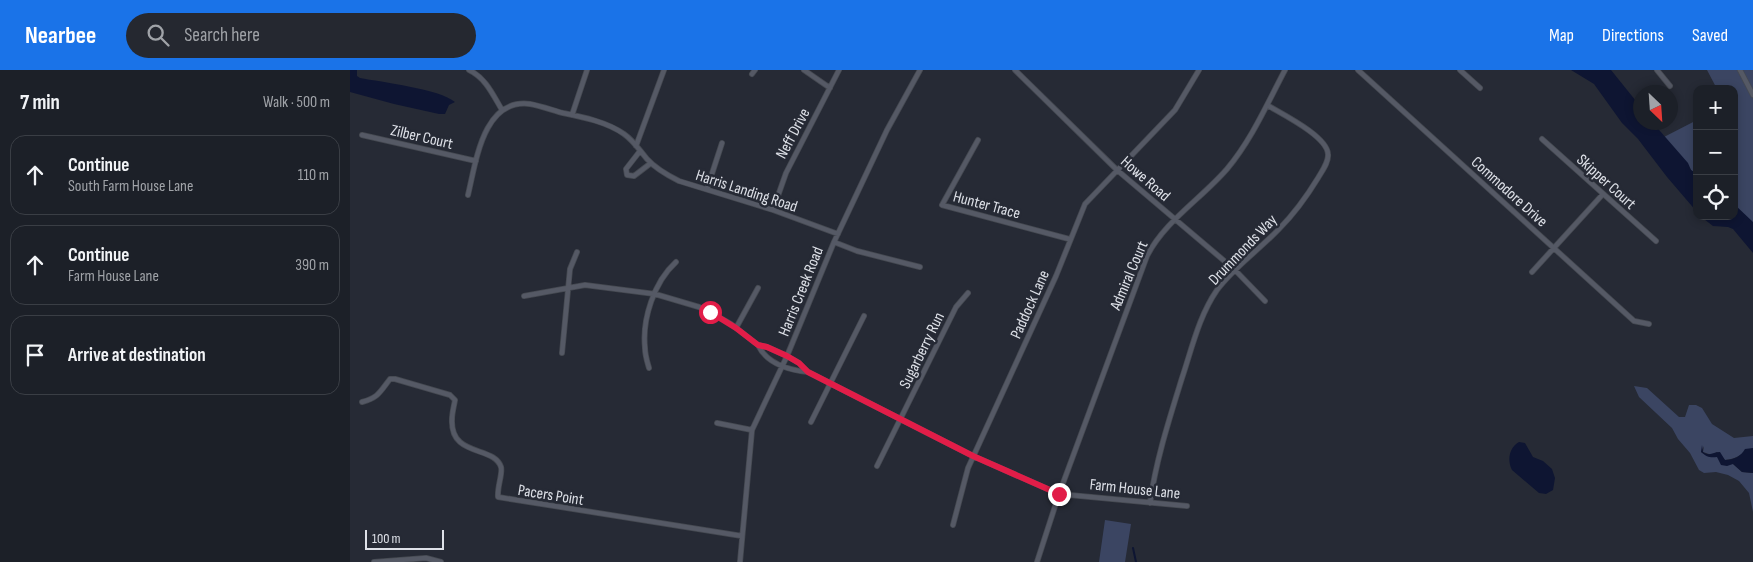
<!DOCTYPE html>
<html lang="en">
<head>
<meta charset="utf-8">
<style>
	:root { --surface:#1c2028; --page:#252830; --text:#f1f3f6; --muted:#a0a3a8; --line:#3a3e45; --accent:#1a73e8 }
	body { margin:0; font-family:"Sofia Sans Condensed",sans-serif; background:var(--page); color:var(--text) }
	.controls { position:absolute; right:15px; top:15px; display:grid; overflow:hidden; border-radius:10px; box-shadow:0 2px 8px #0003 }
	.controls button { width:45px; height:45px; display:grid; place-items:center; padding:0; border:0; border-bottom:1px solid var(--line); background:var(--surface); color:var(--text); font:25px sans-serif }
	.compass { position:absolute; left:1283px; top:15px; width:45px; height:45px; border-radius:50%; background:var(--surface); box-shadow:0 2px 8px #0003; rotate:155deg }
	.scale { position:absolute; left:15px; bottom:12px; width:79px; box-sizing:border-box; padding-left:5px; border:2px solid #dee1e8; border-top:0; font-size:14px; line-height:18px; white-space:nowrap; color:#dee1e8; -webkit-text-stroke:4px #262a35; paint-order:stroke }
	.stop { position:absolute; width:15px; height:15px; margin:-11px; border:4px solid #e11d48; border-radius:50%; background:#fff }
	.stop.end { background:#e11d48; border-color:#fff; box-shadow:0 1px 5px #0008 }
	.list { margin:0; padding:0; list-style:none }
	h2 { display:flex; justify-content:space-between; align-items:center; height:65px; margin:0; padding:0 20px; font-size:21px }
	h2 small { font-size:16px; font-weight:400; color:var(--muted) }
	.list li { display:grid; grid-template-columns:32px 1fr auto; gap:15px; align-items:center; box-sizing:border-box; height:80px; margin:0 10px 10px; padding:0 10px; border:1px solid var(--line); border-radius:15px }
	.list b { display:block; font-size:19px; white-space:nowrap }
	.list p { margin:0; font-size:16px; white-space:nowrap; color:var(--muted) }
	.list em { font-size:16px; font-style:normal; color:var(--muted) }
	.icon { flex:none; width:28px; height:28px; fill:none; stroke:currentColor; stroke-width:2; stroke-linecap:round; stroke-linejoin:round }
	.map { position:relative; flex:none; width:1403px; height:492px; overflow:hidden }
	header { display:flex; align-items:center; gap:30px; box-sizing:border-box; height:70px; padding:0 25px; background:var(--accent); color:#fff }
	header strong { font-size:24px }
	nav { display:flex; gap:28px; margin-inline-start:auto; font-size:18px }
	.search { width:350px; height:45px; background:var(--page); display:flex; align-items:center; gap:12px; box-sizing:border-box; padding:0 18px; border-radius:28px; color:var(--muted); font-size:19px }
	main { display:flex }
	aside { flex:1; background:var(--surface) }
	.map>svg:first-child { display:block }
	.green { fill:#3b4562 }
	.water { fill:#0e1532 }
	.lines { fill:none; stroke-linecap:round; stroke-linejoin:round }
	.stream { stroke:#0e1532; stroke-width:2 }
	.minor-casing { stroke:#454951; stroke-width:6 }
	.minor { stroke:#555965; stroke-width:4.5 }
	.route { stroke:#e11d48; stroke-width:6 }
	.labels { text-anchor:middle; stroke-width:5; stroke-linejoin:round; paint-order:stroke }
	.street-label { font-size:16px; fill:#dee1e8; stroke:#262a35 }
</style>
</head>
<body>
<header>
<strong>Nearbee</strong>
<div class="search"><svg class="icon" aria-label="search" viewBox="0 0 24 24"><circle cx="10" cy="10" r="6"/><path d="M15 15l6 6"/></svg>Search here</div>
<nav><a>Map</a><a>Directions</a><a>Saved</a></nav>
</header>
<main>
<aside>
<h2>7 min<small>Walk · 500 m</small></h2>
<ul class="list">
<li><svg class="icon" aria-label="ahead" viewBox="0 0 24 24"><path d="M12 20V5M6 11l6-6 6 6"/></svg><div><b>Continue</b><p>South Farm House Lane</p></div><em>110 m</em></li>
<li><svg class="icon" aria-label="ahead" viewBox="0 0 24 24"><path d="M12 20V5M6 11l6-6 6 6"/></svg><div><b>Continue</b><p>Farm House Lane</p></div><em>390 m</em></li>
<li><svg class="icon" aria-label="arrive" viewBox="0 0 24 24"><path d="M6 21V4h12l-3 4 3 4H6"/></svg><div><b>Arrive at destination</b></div></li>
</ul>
</aside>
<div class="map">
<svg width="1403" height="492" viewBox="0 0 1403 492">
	<rect width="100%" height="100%" fill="#262a35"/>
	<path class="green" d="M1357,0h46v155l-19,-18v-118h-17z
		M1347,50v55l-5,-4 -28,-34z
		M1284,316l13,2 32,29h6l4,-12h7l6,3 10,16 22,14 19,-2v12c-11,4 -14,11 -28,12l-8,-8 -5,3 -9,-3 1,-6 -3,6c6,5 10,3 16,5 6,2 10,6 16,7l9,8 11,1v39l-4,-19 -10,-12 -11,-6 -12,-3 -12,1 -5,-3 -9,-17 -12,-14 -6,-11 -33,-31z
		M755,450l26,4 -6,38h-26z"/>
	<path class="water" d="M0,0h7v6l3,2c21,4 80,11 95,24l-6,3 -4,9h-6l-45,-10 -44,-12z
		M1221,0h40l29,36v16l13,1 35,40 3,7 6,4v38l-30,-35 -29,-38 -16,-16 -28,-39z
		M1384,134l19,18v31l-20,-24 -5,-2 -15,-1 -13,-10h34z
		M1169,372l6,1 8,14 10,4 9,8 3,9 -2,12 -7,4 -7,-1 -27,-23c-5,-10 -3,-22 7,-28z
		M1352,375l1,7c7,5 10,0 17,0l5,8c9,0 16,-4 20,-11l8,-1v25l-11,-1 -9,-8 -6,2 -6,-1 -4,-8c-7,1 -10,0 -16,-5z"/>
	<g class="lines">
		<path class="stream" d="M783,478l3,14"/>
		<defs>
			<path id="minor" d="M119,0c17,8 24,25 33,40
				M454,0l26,18
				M665,0l102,100 118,100 30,31
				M1008,0l276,251 15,3
				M1110,0l20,18
				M1307,0l13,16
				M1390,0l13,25
				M402,4l3,-4
				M222,45l15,-45
				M12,65l114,26
				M1192,69l114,102
				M628,70l-36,65 127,34
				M286,76l28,-76
				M290,81l-14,18 1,6 7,1 17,-13
				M357,119l15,-46
				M118,125c8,-33 15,-97 62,-91 11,2 22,6 33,9 20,4 44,9 61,21 10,7 16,17 23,25 9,10 20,16 32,22l94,29 65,24
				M423,140l13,-37 53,-103
				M484,172l23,9 63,16
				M1182,202l71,-78
				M174,226l61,-11 70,9 44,13 11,5 21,12 27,21 9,2 20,9 12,7 9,9 165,84 86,38 128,12
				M386,258l22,-40
				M408,275c9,19 31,25 50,27
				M212,283l8,-84 7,-17
				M299,298c-2,-7 -4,-13 -4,-20 -3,-29 9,-66 31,-86
				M12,332c16,-4 18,-10 28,-23h5l55,16 5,5c-1,6 -3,13 -3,19 -2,39 42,26 49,48 2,6 -4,20 -3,30l244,39
				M461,352l53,-106
				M367,353l35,7
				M527,396l79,-159 12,-14
				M800,433c6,-43 19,-83 32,-125 10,-30 17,-62 35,-88 17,-23 42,-40 62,-61 15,-15 28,-33 39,-51 4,-7 11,-16 10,-24 -1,-18 -46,-40 -61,-49
				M603,455l15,-57 88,-192 29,-72 90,-94 24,-40
				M24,492l52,-4 15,4
				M390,492l12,-132 35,-74 47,-114 53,-112 33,-60
				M687,492l22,-68 88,-238c18,-35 54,-57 80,-87 25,-30 40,-65 58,-99"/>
		</defs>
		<use href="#minor" class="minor-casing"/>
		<use href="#minor" class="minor"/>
	</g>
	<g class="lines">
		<path class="route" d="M360,242l26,16 22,17 9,2 20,9 12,7 9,9 165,84 86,38"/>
	</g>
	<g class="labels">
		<g class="street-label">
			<text transform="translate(442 63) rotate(-62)" y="6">Neff Drive</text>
			<text transform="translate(72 66) rotate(13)" y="6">Zilber Court</text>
			<text transform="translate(796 108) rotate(41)" y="6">Howe Road</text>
			<text transform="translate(1257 111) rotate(42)" y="6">Skipper Court</text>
			<text transform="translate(397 120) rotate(18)" y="6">Harris Landing Road</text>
			<text transform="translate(1160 121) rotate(42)" y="6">Commodore Drive</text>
			<text transform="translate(637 134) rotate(15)" y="6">Hunter Trace</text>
			<text transform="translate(892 179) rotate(-46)" y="6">Drummonds Way</text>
			<text transform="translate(778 205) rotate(-67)" y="6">Admiral Court</text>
			<text transform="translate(450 221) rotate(-68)" y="6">Harris Creek Road</text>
			<text transform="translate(679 234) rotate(-66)" y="6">Paddock Lane</text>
			<text transform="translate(571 280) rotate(-64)" y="6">Sugarberry Run</text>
			<text transform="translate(785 418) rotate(6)" y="6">Farm House Lane</text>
			<text transform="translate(201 424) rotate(9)" y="6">Pacers Point</text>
		</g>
	</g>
</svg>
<div class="controls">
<button>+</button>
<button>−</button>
<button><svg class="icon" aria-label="locate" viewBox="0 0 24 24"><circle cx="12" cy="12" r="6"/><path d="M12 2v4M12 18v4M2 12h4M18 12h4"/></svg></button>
</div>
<svg class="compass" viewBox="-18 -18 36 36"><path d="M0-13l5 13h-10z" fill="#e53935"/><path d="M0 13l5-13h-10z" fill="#a0a3a8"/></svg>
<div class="scale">100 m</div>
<div class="stop" style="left:360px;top:242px"></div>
<div class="stop end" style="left:709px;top:424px"></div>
</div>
</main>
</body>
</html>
